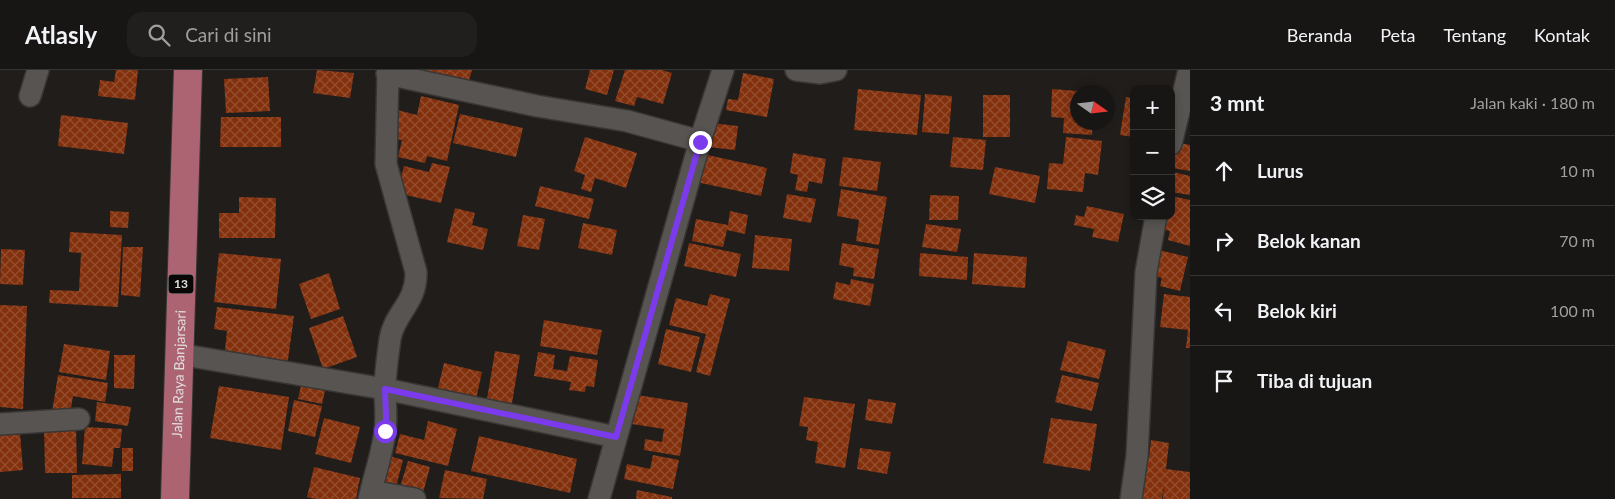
<!DOCTYPE html>
<html lang="id">
<head>
<meta charset="utf-8">
<style>
	:root { --surface:#181614; --page:#211f1d; --text:#f1f3f6; --muted:#9f9fa0; --line:#363534 }
	body { margin:0; font-family:Lato,sans-serif; background:var(--page); color:var(--text) }
	.controls { position:absolute; right:15px; top:15px; display:grid; overflow:hidden; border-radius:10px; box-shadow:0 2px 8px #0003 }
	.controls button { width:45px; height:45px; display:grid; place-items:center; padding:0; border:0; border-bottom:1px solid var(--line); background:var(--surface); color:var(--text); font:25px sans-serif }
	.compass { position:absolute; left:1070px; top:15px; width:45px; height:45px; border-radius:50%; background:var(--surface); box-shadow:0 2px 8px #0003; rotate:104deg }
	.stop { position:absolute; width:15px; height:15px; margin:-11px; border:4px solid #7c3aed; border-radius:50%; background:#fff }
	.stop.end { background:#7c3aed; border-color:#fff; box-shadow:0 1px 5px #0008 }
	.list { margin:0; padding:0; list-style:none }
	h2 { display:flex; justify-content:space-between; align-items:center; height:65px; margin:0; padding:0 20px; font-size:21px }
	h2 small { font-size:16px; font-weight:400; color:var(--muted) }
	.list li { display:grid; grid-template-columns:32px 1fr auto; gap:15px; align-items:center; box-sizing:border-box; height:70px; padding:0 20px; border-top:1px solid var(--line) }
	.list b { display:block; font-size:19px; white-space:nowrap }
	.list em { font-size:16px; font-style:normal; color:var(--muted) }
	.icon { flex:none; width:28px; height:28px; fill:none; stroke:currentColor; stroke-width:2; stroke-linecap:round; stroke-linejoin:round }
	.map { position:relative; flex:none; width:1190px; height:429px; overflow:hidden }
	header { display:flex; align-items:center; gap:30px; box-sizing:border-box; height:70px; padding:0 25px; background:var(--surface); border-bottom:1px solid var(--line) }
	header strong { font-size:24px }
	nav { display:flex; gap:28px; margin-inline-start:auto; font-size:18px }
	.search { width:350px; height:45px; background:var(--page); display:flex; align-items:center; gap:12px; box-sizing:border-box; padding:0 18px; border-radius:15px; color:var(--muted); font-size:19px }
	main { display:flex }
	aside { flex:1; background:var(--surface) }
	.map>svg:first-child { display:block }
	.building { fill:url(#building-cross-hatch) }
	.lines { fill:none; stroke-linecap:round; stroke-linejoin:round }
	.minor-casing { stroke:#393735; stroke-width:24 }
	.trunk-casing { stroke:#393735; stroke-width:30 }
	.minor { stroke:#575451; stroke-width:21 }
	.trunk { stroke:#ac6472; stroke-width:28 }
	.route { stroke:#7c3aed; stroke-width:6 }
	.labels { text-anchor:middle; stroke-width:4; stroke-linejoin:round; paint-order:stroke }
	.shield { fill:#090807; stroke:#a09e9d; stroke-width:1 }
	.shield-label { font-size:12px; font-weight:bold; fill:#e0dedd }
	.street-label { font-size:14px; fill:#e0dedd; stroke:#090807 }
</style>
</head>
<body>
<header>
<strong>Atlasly</strong>
<div class="search"><svg class="icon" aria-label="search" viewBox="0 0 24 24"><circle cx="10" cy="10" r="6"/><path d="M15 15l6 6"/></svg>Cari di sini</div>
<nav><a>Beranda</a><a>Peta</a><a>Tentang</a><a>Kontak</a></nav>
</header>
<main>
<div class="map">
<svg width="1190" height="429" viewBox="0 0 1190 429">
	<defs>
		<pattern id="building-cross-hatch" width="8" height="8" patternUnits="userSpaceOnUse" patternTransform="scale(1.25)"><rect width="8" height="8" fill="#83300d"/><path d="M0 0l8 8M0 8l8-8" fill="none" stroke="#944e30"/></pattern>
	</defs>
	<rect width="100%" height="100%" fill="#201d1b"/>
	<path class="building" d="M116,0h22l-3,30 -37,-4 2,-16 14,2z
		M317,0l37,3 -4,25 -37,-5z
		M410,0h62l-4,14z
		M590,0h24l-7,25 -22,-6z
		M625,0h37l10,3 -9,31 -26,-7 -3,9 -19,-5z
		M743,3l31,6 -7,38 -41,-7 2,-11 10,1z
		M268,7l2,34 -44,2 -2,-34z
		M858,19l63,6 -4,40 -63,-5z
		M1052,19l26,2v31h15l-1,13 -29,-2 1,-15 -13,-1z
		M925,24l27,2 -3,38 -27,-2z
		M983,25h27v42h-27z
		M421,26l38,9 -12,56 -20,-5 -2,7 -27,-6 4,-17 -11,-2 6,-28 20,5z
		M1126,27l8,2v38l-14,-2z
		M460,44l63,14 -7,29 -63,-14z
		M61,45l67,8 -4,31 -66,-8z
		M221,47h60v30h-61z
		M711,53l27,3 -3,24 -27,-3z
		M585,67l52,16 -11,35 -31,-10 -4,14 -10,-3 4,-14 -11,-4z
		M953,67l33,3 -3,30 -33,-3z
		M1066,67l36,4 -4,34 -13,-2 -2,19 -36,-3 2,-26 14,1z
		M1178,73l12,2v26l-18,-3z
		M698,83l69,15 -6,28 -69,-15z
		M793,83l33,6 -4,25 -13,-3 -2,11 -12,-2 3,-15 -8,-2z
		M843,87l38,5 -4,29 -38,-5z
		M432,93l18,4 -9,36 -44,-10 7,-27 25,6z
		M995,97l45,9 -5,27 -46,-9z
		M1173,102l17,4v19l-19,-3z
		M540,116l54,13 -5,20 -54,-13z
		M841,119l46,8 -8,48 -23,-4 3,-21 -22,-4z
		M787,124l29,5 -5,24 -28,-5z
		M930,125l29,1 -1,24h-29z
		M1171,126l19,4v46l-22,-6 2,-9 -13,-3 3,-12h11z
		M239,127l37,1 -1,40h-56v-25h20z
		M1087,136l37,8 -6,28 -26,-5 2,-8 -20,-4 2,-10 8,2z
		M455,138l20,5 -3,12 16,4 -5,21 -36,-8z
		M110,141l19,1 -1,16 -18,-1z
		M730,141l18,4 -3,19 -18,-4 -4,17 -31,-6 4,-22 32,6z
		M523,145l22,4 -6,31 -22,-4z
		M583,153l34,7 -5,25 -34,-7z
		M926,154l35,5 -4,23 -35,-5z
		M70,162l52,3 -4,72 -69,-4 1,-13 29,1 2,-38 -12,-1z
		M755,165l37,4 -3,32 -37,-3z
		M689,173l52,11 -5,23 -52,-11z
		M842,173l37,6 -5,30 -21,-3 1,-8 -15,-3z
		M123,177h20l-3,50 -19,-2z
		M1,179l24,1 -2,35 -23,-1z
		M1155,179l33,8 -8,34 -20,-5 2,-8 -13,-4z
		M219,183l62,6 -5,50 -62,-7z
		M920,183l48,4 -1,23 -48,-4z
		M974,183l53,4 -2,31 -53,-4z
		M329,203l11,36 -29,10 -12,-35z
		M851,209l23,5 -4,22 -37,-7 3,-17 14,3z
		M710,224l20,5 -20,77 -14,-4 10,-38 -37,-9 7,-27 31,8z
		M1164,224l26,3v51h-4l2,-18 -28,-3z
		M0,235l27,1 -4,103 -23,-2z
		M217,237l77,9 -7,51 -63,-8 3,-28 -13,-2z
		M343,246l14,41 -34,12 -14,-41z
		M544,250l58,10 -5,25 -57,-9z
		M666,259l34,8 -9,35 -33,-8z
		M1068,271l38,9 -7,29 -39,-9z
		M64,274l46,7 -4,29 -47,-8z
		M495,281l25,4 -9,54 -25,-4z
		M538,282l17,3 -2,14 14,2 3,-15 28,4 -4,27 -8,-1 -1,6 -16,-2 2,-8 -37,-6z
		M114,285h21l-1,34 -20,-1z
		M444,293l38,9 -7,32 -39,-8z
		M58,305l50,8 -3,19 -32,-6 -3,19 -18,-3z
		M1062,305l37,8 -7,28 -37,-9z
		M303,307l24,5 -5,22 -24,-5z
		M219,316l70,11 -8,53 -71,-12z
		M637,325l51,8 -8,53 -36,-6 1,-11 17,3 2,-13 -32,-5z
		M804,327l51,7 -10,64 -30,-5 3,-21 -12,-2 2,-13 -9,-1z
		M868,329l28,4 -4,21 -27,-4z
		M294,330l28,6 -7,31 -27,-6z
		M97,332l34,5 -3,19 -33,-5z
		M324,348l36,9 -9,36 -36,-9z
		M1051,348l46,6 -7,47 -47,-8z
		M428,351l29,8 -9,37 -53,-13 5,-19 24,6z
		M76,356l1,47h-32l-1,-46z
		M85,357l37,2 -2,19h-6l-2,19 -30,-3z
		M20,363l3,37 -23,2v-37z
		M479,366l98,23 -7,34 -99,-22z
		M1151,370l18,3 -3,26 24,3v27h-27l1,-17 -2,17h-39l5,-43 21,2z
		M122,378h11v23h-11z
		M860,378l31,4 -4,22 -30,-5z
		M383,384l20,6 -8,31 -21,-6z
		M653,385l26,5 -6,29 -49,-10 3,-15 23,5z
		M408,391l22,6 -7,26 -23,-6z
		M314,397l46,11 -4,21h-41l-8,-2z
		M445,400l42,9 -4,20 -44,-1z
		M121,404v24h-49v-23z
		M637,420l35,7v2h-36z"/>
	<g class="lines">
		<defs>
			<path id="minor" d="M796,0l24,3 16,-3
				M387,4l150,32 90,15 73,20
				M30,26l8,-26
				M1171,74l18,-74
				M178,284l207,35 231,48
				M0,354l79,-5
				M371,421l44,8
				M369,429c5,-22 13,-45 16,-67 2,-15 0,-28 0,-43 0,-16 3,-34 5,-50 4,-26 27,-36 26,-67l-30,-108 2,-94
				M599,429l101,-358 23,-71
				M1131,429l6,-43 9,-184 10,-56"/>
			<g id="trunk">
				<path id="s1" d="M175,429l13,-429"/>
			</g>
		</defs>
		<use href="#minor" class="minor-casing"/>
		<use href="#trunk" class="trunk-casing"/>
		<use href="#minor" class="minor"/>
		<use href="#trunk" class="trunk"/>
	</g>
	<g class="lines">
		<path class="route" d="M385,361l1,-14 -1,-28 231,48 84,-295"/>
	</g>
	<g class="labels">
		<rect class="shield" x="168.5" y="204.5" width="25" height="19" rx="4"/>
		<g class="shield-label">
			<text x="181" y="218">13</text>
		</g>
		<g class="street-label">
			<text dy="5" stroke="none"><textPath href="#s1" startOffset="125">Jalan Raya Banjarsari</textPath></text>
		</g>
	</g>
</svg>
<div class="controls">
<button>+</button>
<button>−</button>
<button><svg class="icon" aria-label="layers" viewBox="0 0 24 24"><path d="M12 4l9 5-9 5-9-5zM3 14l9 5 9-5"/></svg></button>
</div>
<svg class="compass" viewBox="-18 -18 36 36"><path d="M0-13l5 13h-10z" fill="#e53935"/><path d="M0 13l5-13h-10z" fill="#9f9fa0"/></svg>
<div class="stop" style="left:385px;top:361px"></div>
<div class="stop end" style="left:700px;top:72px"></div>
</div>
<aside>
<h2>3 mnt<small>Jalan kaki · 180 m</small></h2>
<ul class="list">
<li><svg class="icon" aria-label="ahead" viewBox="0 0 24 24"><path d="M12 20V5M6 11l6-6 6 6"/></svg><div><b>Lurus</b></div><em>10 m</em></li>
<li><svg class="icon" aria-label="right" viewBox="0 0 24 24"><path d="M7 20v-9h11M14 6l5 5-5 5"/></svg><div><b>Belok kanan</b></div><em>70 m</em></li>
<li><svg class="icon" aria-label="left" viewBox="0 0 24 24"><path d="M17 20v-9H6M10 6l-5 5 5 5"/></svg><div><b>Belok kiri</b></div><em>100 m</em></li>
<li><svg class="icon" aria-label="arrive" viewBox="0 0 24 24"><path d="M6 21V4h12l-3 4 3 4H6"/></svg><div><b>Tiba di tujuan</b></div></li>
</ul>
</aside>
</main>
</body>
</html>
